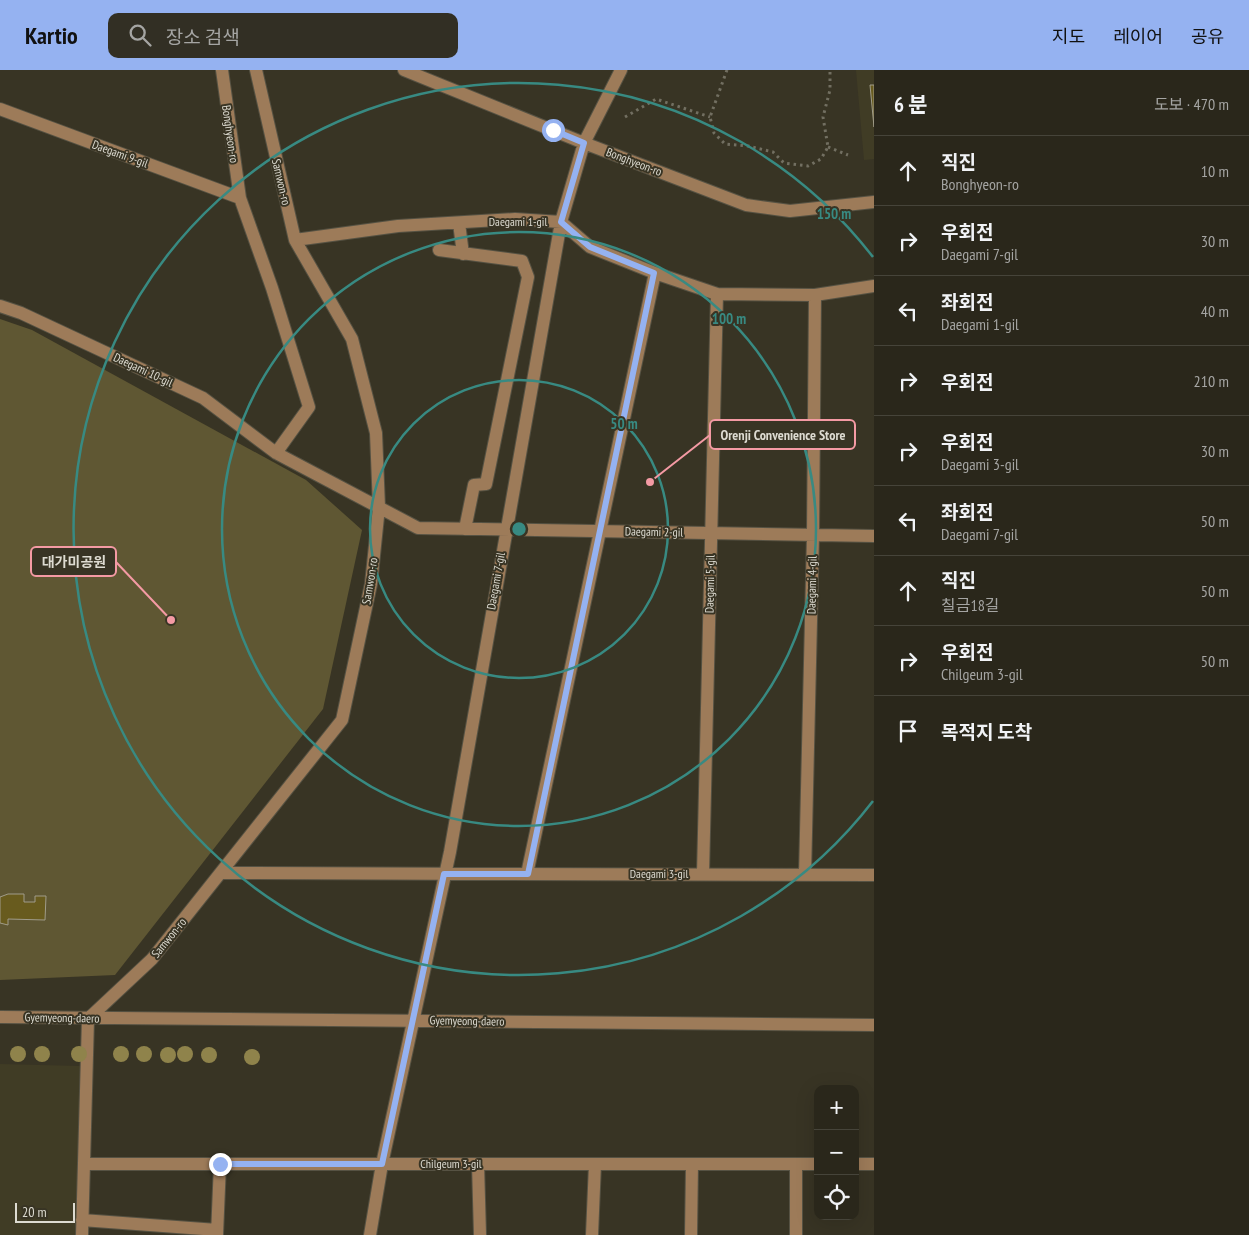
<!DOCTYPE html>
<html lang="ko">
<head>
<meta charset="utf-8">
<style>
	:root { --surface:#2a271b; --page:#322f24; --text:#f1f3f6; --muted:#a5a5a3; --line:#46443a; --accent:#95b2f1 }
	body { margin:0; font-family:"PT Sans Narrow","Noto Sans KR",sans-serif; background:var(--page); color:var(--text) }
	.controls { position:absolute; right:15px; bottom:15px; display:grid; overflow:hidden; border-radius:10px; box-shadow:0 5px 20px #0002 }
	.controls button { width:45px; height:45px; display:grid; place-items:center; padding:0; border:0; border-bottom:1px solid var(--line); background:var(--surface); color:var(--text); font:25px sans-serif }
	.scale { position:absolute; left:15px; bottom:12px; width:60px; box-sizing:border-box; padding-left:5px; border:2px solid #dddbd1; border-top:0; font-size:14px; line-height:18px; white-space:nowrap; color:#dddbd1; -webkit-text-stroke:4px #383424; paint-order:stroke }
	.stop { position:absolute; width:15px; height:15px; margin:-11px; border:4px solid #95b2f1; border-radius:50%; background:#fff }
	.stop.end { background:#95b2f1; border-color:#fff; box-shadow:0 1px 5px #0008 }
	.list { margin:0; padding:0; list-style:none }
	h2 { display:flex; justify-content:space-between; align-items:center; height:65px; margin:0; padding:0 20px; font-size:21px }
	h2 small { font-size:16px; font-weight:400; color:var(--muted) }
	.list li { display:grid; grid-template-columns:32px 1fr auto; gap:15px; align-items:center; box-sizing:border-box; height:70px; padding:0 20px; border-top:1px solid var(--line) }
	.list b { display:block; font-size:19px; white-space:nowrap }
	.list p { margin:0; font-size:16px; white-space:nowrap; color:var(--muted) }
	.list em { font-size:16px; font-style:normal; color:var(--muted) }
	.icon { flex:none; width:28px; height:28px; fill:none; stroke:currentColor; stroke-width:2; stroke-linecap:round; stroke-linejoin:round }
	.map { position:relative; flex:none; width:874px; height:1165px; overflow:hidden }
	header { display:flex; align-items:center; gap:30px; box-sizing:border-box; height:70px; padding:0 25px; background:var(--accent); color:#111 }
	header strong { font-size:24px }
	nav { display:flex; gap:28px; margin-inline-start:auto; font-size:18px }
	.search { width:350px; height:45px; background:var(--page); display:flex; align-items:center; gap:12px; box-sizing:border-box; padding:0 18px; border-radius:10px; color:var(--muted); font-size:19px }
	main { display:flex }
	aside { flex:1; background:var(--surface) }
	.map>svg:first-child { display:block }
	.built { fill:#403c25 }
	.green { fill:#5f5733 }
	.building { fill:#685b1e; stroke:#a09c8a }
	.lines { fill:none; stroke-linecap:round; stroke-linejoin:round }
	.minor-casing { stroke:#565243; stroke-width:14 }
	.path { stroke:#726f61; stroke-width:3; stroke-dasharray:2.5 4; stroke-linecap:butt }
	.minor { stroke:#9d7b59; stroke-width:12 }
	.tree { fill:#8f834b }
	.route { stroke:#95b2f1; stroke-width:6 }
	.ring { fill:none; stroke:#388a82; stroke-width:2.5 }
	.labels { text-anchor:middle; stroke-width:4; stroke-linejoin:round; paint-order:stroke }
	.street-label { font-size:12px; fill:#dddbd1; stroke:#383424 }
	.centre { fill:#388a82; stroke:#383424; stroke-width:2.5 }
	.ring-label { font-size:15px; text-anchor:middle; font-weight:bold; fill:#388a82; stroke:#383424; stroke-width:4; stroke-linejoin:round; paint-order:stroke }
	.leader { fill:none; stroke:#f49aa4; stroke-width:2 }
	.callout-dot { fill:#f49aa4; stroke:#383424; stroke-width:2 }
	.callout { fill:#383424; stroke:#f49aa4; stroke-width:2 }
	.callout-label { font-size:14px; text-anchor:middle; font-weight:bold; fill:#dddbd1 }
</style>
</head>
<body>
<header>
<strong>Kartio</strong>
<div class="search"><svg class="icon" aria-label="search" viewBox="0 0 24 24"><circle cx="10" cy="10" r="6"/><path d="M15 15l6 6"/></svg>장소 검색</div>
<nav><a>지도</a><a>레이어</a><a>공유</a></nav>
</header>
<main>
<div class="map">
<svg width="874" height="1165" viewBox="0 0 874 1165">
	<rect width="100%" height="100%" fill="#383424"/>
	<path class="built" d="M856,0h18v89l-10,1z
		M0,994l80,2 -4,169h-76z"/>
	<path class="green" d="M0,249l32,11 274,150 56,50 -39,179 -208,266 -115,5z"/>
	<path class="building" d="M870,15h4v42z
		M8,824h16v8h11v-6h11l-1,24 -37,-1v6l-8,-2v-26z"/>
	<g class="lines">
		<defs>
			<path id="minor" d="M222,0l18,128 32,90 37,119 -33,46
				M404,0l180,73 162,62 44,6 84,-9
				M0,39l240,89
				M459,153l4,31
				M295,170l103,-14 117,-7 46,3 29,25 65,26 62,21 98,1 59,-9
				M439,180l83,11 6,16 -42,207 -12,1 -9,44
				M0,236l21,7 182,85 73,55 142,75 456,8
				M221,803l653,2
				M527,804l128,-601
				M703,804l14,-580
				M805,805l8,-340 2,-240
				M0,947l874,8
				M84,1094h734
				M478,1094l2,71
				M855,1094h19
				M82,1150l135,10
				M82,1165l6,-216 64,-60 190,-239 29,-136 8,-77 -3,-74 -24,-94 -57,-99 -39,-170
				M217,1165l3,-71
				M370,1165l12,-71 68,-312 111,-630 23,-79 37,-73
				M592,1165l3,-71
				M691,1165l1,-71
				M796,1165v-71"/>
		</defs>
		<use href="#minor" class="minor-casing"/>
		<path class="path" d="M727,0l-17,47 4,16 11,11 23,2 25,6 11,11 24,3 13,-7 7,-12 -5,-30 7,-27v-20
			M625,47l31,-18 54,18
			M828,77l20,8"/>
		<use href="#minor" class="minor"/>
	</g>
	<g class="tree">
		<circle cx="18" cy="984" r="8"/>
		<circle cx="42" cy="984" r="8"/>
		<circle cx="79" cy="984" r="8"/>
		<circle cx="121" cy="984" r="8"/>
		<circle cx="144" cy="984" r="8"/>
		<circle cx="185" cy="984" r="8"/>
		<circle cx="168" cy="985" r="8"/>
		<circle cx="209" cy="985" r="8"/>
		<circle cx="252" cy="987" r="8"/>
	</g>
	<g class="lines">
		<path class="route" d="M220,1094h162l62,-290h84l126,-601 -64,-26 -29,-25 23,-79 -31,-13"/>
	</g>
	<g class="ring">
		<circle cx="519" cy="459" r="149"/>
		<circle cx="519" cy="459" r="297"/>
		<path d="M873 731A446 446 0 1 1 873 187"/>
	</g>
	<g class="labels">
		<g class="street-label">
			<text transform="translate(230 64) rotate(82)" y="4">Bonghyeon-ro</text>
			<text transform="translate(120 84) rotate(20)" y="4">Daegami 9-gil</text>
			<text transform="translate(634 92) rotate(21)" y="4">Bonghyeon-ro</text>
			<text transform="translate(281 112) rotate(77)" y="4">Samwon-ro</text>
			<text x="518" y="156">Daegami 1-gil</text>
			<text transform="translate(143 300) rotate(25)" y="4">Daegami 10-gil</text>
			<text transform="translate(654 462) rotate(1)" y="4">Daegami 2-gil</text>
			<text transform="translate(370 511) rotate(-81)" y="4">Samwon-ro</text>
			<text transform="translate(496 511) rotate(-80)" y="4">Daegami 7-gil</text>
			<text transform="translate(710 514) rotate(-89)" y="4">Daegami 5-gil</text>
			<text transform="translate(812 515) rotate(-89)" y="4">Daegami 4-gil</text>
			<text x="659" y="808">Daegami 3-gil</text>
			<text transform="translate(169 868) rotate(-51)" y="4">Samwon-ro</text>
			<text transform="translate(62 948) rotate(1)" y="4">Gyemyeong-daero</text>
			<text transform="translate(467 951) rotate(1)" y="4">Gyemyeong-daero</text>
			<text x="451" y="1098">Chilgeum 3-gil</text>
		</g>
	</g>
	<circle cx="519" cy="459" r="8" class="centre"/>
	<g class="ring-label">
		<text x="834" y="149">150 m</text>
		<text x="729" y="254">100 m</text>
		<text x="624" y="359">50 m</text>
	</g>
	<path class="leader" d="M650 412L710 365M171 550L116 492"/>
	<g class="callout-dot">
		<circle cx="650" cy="412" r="5"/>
		<circle cx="171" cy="550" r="5"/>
	</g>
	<g class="callout">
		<rect x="710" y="350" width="145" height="29" rx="5"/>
		<rect x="31" y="477" width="85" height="29" rx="5"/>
	</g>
	<g class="callout-label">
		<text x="783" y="370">Orenji Convenience Store</text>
		<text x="74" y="497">대가미공원</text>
	</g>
</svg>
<div class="controls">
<button>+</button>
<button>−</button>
<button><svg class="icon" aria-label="locate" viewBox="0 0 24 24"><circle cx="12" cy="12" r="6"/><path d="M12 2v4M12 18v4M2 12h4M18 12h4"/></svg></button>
</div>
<div class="scale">20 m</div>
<div class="stop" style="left:553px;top:60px"></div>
<div class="stop end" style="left:220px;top:1094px"></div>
</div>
<aside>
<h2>6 분<small>도보 · 470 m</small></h2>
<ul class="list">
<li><svg class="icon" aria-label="ahead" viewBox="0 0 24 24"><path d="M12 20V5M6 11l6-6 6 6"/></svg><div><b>직진</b><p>Bonghyeon-ro</p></div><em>10 m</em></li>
<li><svg class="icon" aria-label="right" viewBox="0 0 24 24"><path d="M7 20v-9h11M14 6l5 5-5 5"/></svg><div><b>우회전</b><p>Daegami 7-gil</p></div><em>30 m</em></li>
<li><svg class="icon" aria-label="left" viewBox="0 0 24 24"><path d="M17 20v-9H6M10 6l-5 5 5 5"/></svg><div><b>좌회전</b><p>Daegami 1-gil</p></div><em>40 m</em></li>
<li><svg class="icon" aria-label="right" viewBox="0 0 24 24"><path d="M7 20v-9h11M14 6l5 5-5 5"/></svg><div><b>우회전</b></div><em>210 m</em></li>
<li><svg class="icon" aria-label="right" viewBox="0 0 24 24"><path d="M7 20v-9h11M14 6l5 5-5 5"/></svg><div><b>우회전</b><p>Daegami 3-gil</p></div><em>30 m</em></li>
<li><svg class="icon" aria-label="left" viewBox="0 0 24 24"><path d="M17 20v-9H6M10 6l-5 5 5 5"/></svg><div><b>좌회전</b><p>Daegami 7-gil</p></div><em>50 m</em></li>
<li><svg class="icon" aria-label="ahead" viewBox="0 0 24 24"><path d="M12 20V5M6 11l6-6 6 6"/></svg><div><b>직진</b><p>칠금18길</p></div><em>50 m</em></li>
<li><svg class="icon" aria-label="right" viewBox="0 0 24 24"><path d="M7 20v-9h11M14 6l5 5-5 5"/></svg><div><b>우회전</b><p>Chilgeum 3-gil</p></div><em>50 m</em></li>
<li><svg class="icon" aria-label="arrive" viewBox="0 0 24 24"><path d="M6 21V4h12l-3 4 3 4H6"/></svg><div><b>목적지 도착</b></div></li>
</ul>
</aside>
</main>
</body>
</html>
